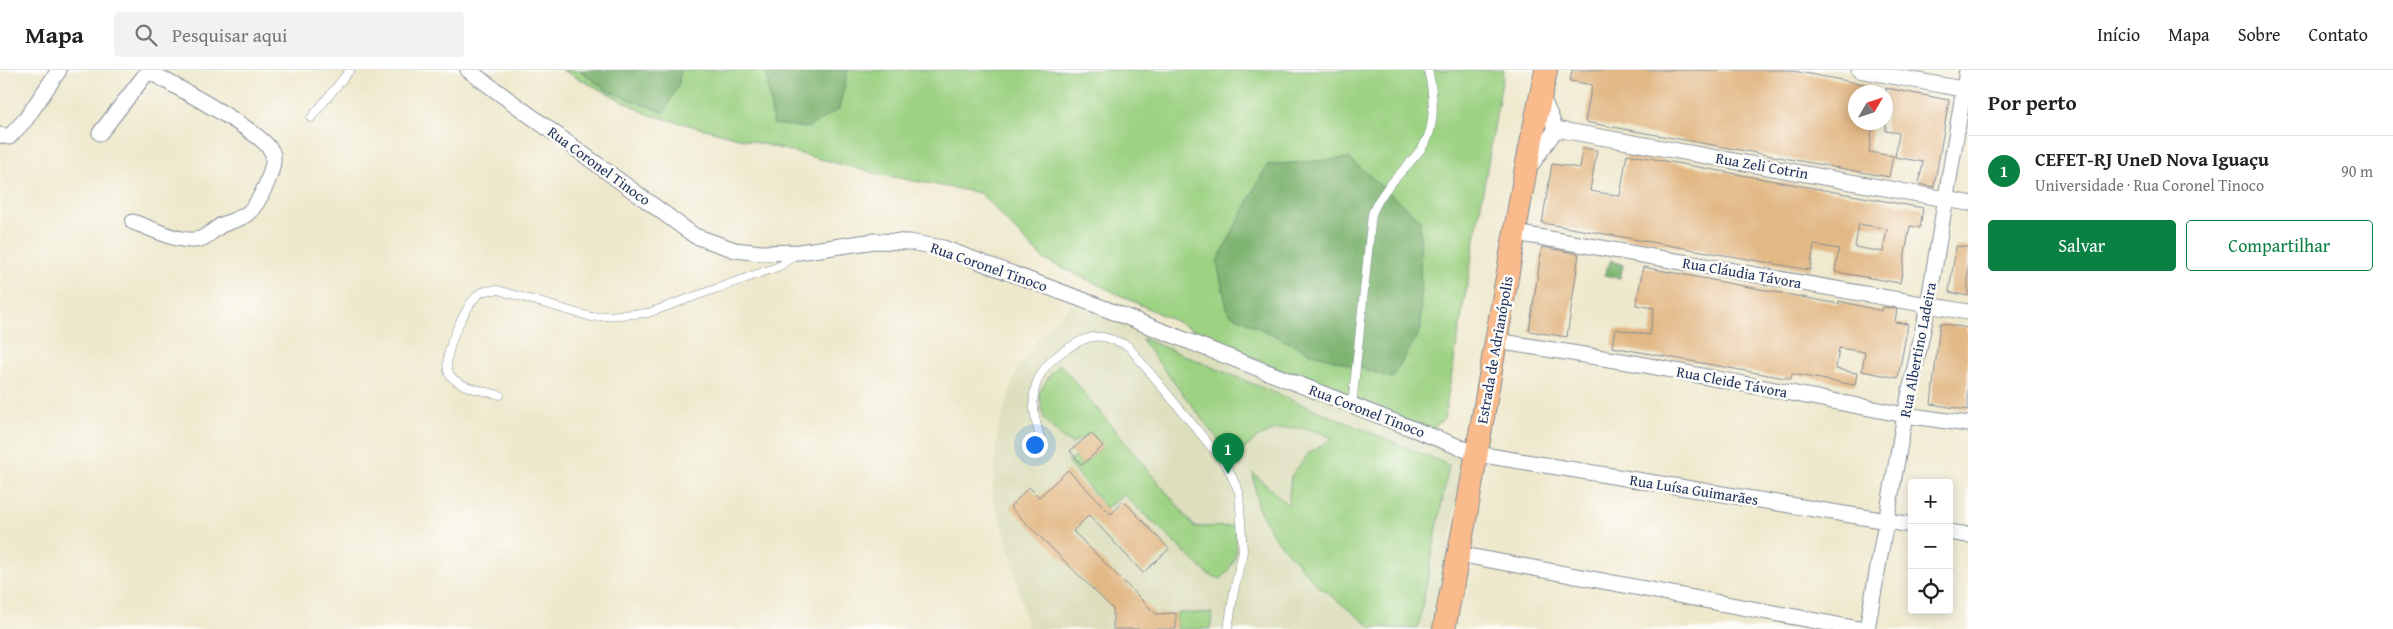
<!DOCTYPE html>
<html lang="pt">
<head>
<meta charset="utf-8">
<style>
	:root { --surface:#fff; --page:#f2f2f2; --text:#222; --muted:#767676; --line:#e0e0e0; --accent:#0b8043 }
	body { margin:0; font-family:"Gentium Book Plus",serif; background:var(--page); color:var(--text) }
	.controls { position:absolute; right:15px; bottom:15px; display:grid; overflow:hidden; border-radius:5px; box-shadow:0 2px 12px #0003 }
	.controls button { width:45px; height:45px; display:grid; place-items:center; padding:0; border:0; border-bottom:1px solid var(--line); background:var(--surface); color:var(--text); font:25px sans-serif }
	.compass { position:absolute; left:1848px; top:15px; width:45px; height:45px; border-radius:50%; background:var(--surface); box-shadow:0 2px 12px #0003; rotate:51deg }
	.you { position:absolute; left:1034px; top:374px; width:18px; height:18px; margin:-12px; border:4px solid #fff; border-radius:50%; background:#1a73e8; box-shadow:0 0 0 8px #1a73e833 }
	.badge { display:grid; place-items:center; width:32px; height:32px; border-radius:50%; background:var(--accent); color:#fff; font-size:16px; font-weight:700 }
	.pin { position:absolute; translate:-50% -41px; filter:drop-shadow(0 1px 2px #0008) }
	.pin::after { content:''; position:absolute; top:26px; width:18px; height:15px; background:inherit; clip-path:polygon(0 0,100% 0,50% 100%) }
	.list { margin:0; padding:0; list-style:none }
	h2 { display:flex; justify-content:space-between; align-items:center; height:65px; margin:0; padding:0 20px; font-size:21px }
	h2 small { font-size:16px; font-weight:400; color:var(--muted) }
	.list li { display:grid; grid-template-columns:32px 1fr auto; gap:15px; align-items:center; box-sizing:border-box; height:70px; padding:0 20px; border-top:1px solid var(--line) }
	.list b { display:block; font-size:19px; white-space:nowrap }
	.list p { margin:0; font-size:16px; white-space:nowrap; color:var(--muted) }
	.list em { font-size:16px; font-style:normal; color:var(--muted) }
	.actions { display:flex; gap:10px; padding:15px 20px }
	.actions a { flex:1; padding:11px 0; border:1px solid var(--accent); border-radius:5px; text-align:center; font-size:18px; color:var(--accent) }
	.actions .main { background:var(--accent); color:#fff }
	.icon { flex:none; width:28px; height:28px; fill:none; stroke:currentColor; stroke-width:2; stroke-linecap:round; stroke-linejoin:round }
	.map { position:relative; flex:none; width:1968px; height:559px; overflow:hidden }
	header { display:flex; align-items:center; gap:30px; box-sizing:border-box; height:70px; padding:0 25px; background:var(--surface); border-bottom:1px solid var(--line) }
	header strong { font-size:24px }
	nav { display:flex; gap:28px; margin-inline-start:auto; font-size:18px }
	.search { width:350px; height:45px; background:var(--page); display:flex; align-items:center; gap:12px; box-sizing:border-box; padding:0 18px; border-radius:5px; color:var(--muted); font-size:19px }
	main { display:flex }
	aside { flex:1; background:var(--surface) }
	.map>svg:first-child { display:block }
	.built { fill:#dcdebc }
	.green { fill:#9dd283; stroke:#5c8070 }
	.forest { fill:#7eb471; stroke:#4c7268 }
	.building { fill:#e2b885; fill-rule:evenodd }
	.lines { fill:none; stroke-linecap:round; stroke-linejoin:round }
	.service-casing { stroke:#848c95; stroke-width:9 }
	.minor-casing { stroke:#848c95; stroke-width:17 }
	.primary-casing { stroke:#848c95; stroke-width:24 }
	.service { stroke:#fff; stroke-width:8 }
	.minor { stroke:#fff; stroke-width:15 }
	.primary { stroke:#fabb8c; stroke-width:22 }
	.labels { text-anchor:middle; stroke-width:5; stroke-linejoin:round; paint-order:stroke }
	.street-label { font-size:15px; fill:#1b2f5e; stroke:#fdfcf7 }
</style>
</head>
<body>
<header>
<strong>Mapa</strong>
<div class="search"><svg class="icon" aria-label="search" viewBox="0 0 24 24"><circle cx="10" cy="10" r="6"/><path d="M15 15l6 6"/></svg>Pesquisar aqui</div>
<nav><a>Início</a><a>Mapa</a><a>Sobre</a><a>Contato</a></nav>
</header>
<main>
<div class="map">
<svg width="1968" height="559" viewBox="0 0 1968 559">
	<rect width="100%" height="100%" fill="#fdfcf7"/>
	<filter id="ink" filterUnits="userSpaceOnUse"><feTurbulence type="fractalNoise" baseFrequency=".02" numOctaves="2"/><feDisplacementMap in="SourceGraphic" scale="10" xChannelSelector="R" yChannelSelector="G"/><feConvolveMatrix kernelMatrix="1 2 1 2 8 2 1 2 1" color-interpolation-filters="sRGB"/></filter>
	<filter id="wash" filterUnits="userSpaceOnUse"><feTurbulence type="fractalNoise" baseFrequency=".0096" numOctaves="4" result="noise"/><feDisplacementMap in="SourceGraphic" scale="20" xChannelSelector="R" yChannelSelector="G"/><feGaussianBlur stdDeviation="1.12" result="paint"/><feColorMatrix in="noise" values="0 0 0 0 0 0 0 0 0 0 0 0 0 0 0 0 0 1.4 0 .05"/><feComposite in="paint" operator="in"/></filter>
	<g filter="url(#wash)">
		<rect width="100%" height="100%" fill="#eee8cc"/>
		<path class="built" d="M1081,225l384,157 -30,177h-407l-22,-93 -14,-41 6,-66 18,-56 18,-30z"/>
		<path class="green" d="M562,0h18l26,20 73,-7 1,-13h824l-60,349 -13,11 -156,-62 -232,-109 -63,-66 -98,-18 -232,-60z
			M1142,268l307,127 -31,164 -47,-2 -55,-43 -41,-46 -17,-30 -5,-35 35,32 3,-29 18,-23 24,-15c-23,-11 -47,-15 -72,-2 -10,5 -19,16 -27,24l-89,-115z
			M1060,294l135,163 41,-1c1,25 3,33 -15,53l-12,-4 -85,-80 -18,13 -39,-46 8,-5 7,8 21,-19 -12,-13 -19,11 -10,-6 -18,-19 -5,-26 13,-21z
			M1176,543h37l-3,16h-34z"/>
		<path class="forest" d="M580,0h100l-1,13 -15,30 -58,-23z
			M766,0h82l-9,39 -32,19 -34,-4z
			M1349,88l71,62 1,110 -29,48 -81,-25 -83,-40 -11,-51 50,-97z
			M1611,190l12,5 -3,13 -16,-3z"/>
		<g id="blocks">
			<path class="building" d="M1572,0h216l91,17 -1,5h-22l-3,30h20l-4,30 24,4 -4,21 -304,-55 7,-37 -22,-4z
				M1886,18l63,12 -15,87 -15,-3 4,-22 -28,-5 4,-24 -13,-2z
				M1583,78l14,2 -7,41 30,5 7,-42 296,54 -3,20 -10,-2 -10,57 -65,-11 4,-23 -25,-4 -4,25 -268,-47 10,-59 28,4zM1859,154l28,5 -4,23 -28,-5z
				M1956,176l12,1v49l-19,-4z
				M1542,177l37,7 -12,83 -38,-6z
				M1643,197l196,37v-3l43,10 1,-4 14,2 -2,13 13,2 -10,54 -36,-7 3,-19 -26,-4 -3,21 21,4 -2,12 -63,-11 -1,5 -179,-32 3,-18 35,6 4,-27 -18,-3z
				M1940,253l28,5v82l-37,-6z
				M1091,363l12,13 -21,19 -12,-14z
				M1068,400l43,44 13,-13 45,48 -26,24 -54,-58 -16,16 83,83 20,-1v16h-63v-20l-103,-102 19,-20 10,10z"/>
		</g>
	</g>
	<g filter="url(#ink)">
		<use href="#blocks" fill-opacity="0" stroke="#848c95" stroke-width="1"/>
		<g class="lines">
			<defs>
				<path id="service" d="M311,48l39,-48
					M500,325c-15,-4 -41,-7 -50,-20 -11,-16 15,-70 29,-81 6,-5 13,-4 19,-4l93,27 57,-4 132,-47 16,-12
					M1352,336l20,-192c11,-28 32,-42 49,-65 16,-20 13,-55 7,-79
					M1044,378c-16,-42 -18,-74 24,-100 25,-16 34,-14 60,-2l99,120 12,26 4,59 -9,40 -6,38"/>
				<path id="minor" d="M468,0l227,166 40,14 26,3 38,-1 76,-11 34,1 34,6 140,52 394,154 435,71
					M1859,0l109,20
					M1556,59l412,74
					M100,63l49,-63
					M0,65l9,2 17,-18 33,-49
					M1529,98l27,-39 -15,-34
					M133,152c18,6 42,19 61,18 11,0 18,-9 26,-14 9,-5 20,-6 28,-13 11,-9 30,-48 24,-61 -11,-22 -99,-66 -123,-81
					M1516,163l452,79
					M1497,271l143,23 265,51 63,9
					M1949,462l19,3
					M1458,484l401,75
					M1867,559l38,-214 23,-109 39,-236"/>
				<path id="primary" d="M1444,559l22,-114 59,-342 21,-103"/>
			</defs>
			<use href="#service" class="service-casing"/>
			<use href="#minor" class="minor-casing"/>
			<use href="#primary" class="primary-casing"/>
			<use href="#service" class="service"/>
			<use href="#minor" class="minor"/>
			<use href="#primary" class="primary"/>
		</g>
	</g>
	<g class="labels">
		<g class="street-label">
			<text transform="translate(599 96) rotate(36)" y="5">Rua Coronel Tinoco</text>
			<text transform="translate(1762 96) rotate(10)" y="5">Rua Zeli Cotrin</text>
			<text transform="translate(989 197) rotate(19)" y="5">Rua Coronel Tinoco</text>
			<text transform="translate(1742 203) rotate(10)" y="5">Rua Cláudia Távora</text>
			<text transform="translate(1495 280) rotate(-80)" y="5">Estrada de Adrianópolis</text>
			<text transform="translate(1918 280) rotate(-79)" y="5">Rua Albertino Ladeira</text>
			<text transform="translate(1732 312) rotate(11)" y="5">Rua Cleide Távora</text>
			<text transform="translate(1367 341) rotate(21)" y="5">Rua Coronel Tinoco</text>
			<text transform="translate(1694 420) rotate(9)" y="5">Rua Luísa Guimarães</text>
		</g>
	</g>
</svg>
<div class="controls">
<button>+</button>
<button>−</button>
<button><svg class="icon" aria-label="locate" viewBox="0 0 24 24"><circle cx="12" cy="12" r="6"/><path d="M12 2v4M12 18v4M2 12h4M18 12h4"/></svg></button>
</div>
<svg class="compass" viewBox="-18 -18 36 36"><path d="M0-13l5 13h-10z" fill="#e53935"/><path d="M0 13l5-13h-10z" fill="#767676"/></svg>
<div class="you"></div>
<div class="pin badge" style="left:1228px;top:404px">1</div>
</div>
<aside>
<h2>Por perto<small></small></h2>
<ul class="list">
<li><span class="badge">1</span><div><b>CEFET-RJ UneD Nova Iguaçu</b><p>Universidade · Rua Coronel Tinoco</p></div><em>90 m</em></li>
</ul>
<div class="actions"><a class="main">Salvar</a><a>Compartilhar</a></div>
</aside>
</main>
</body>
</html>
